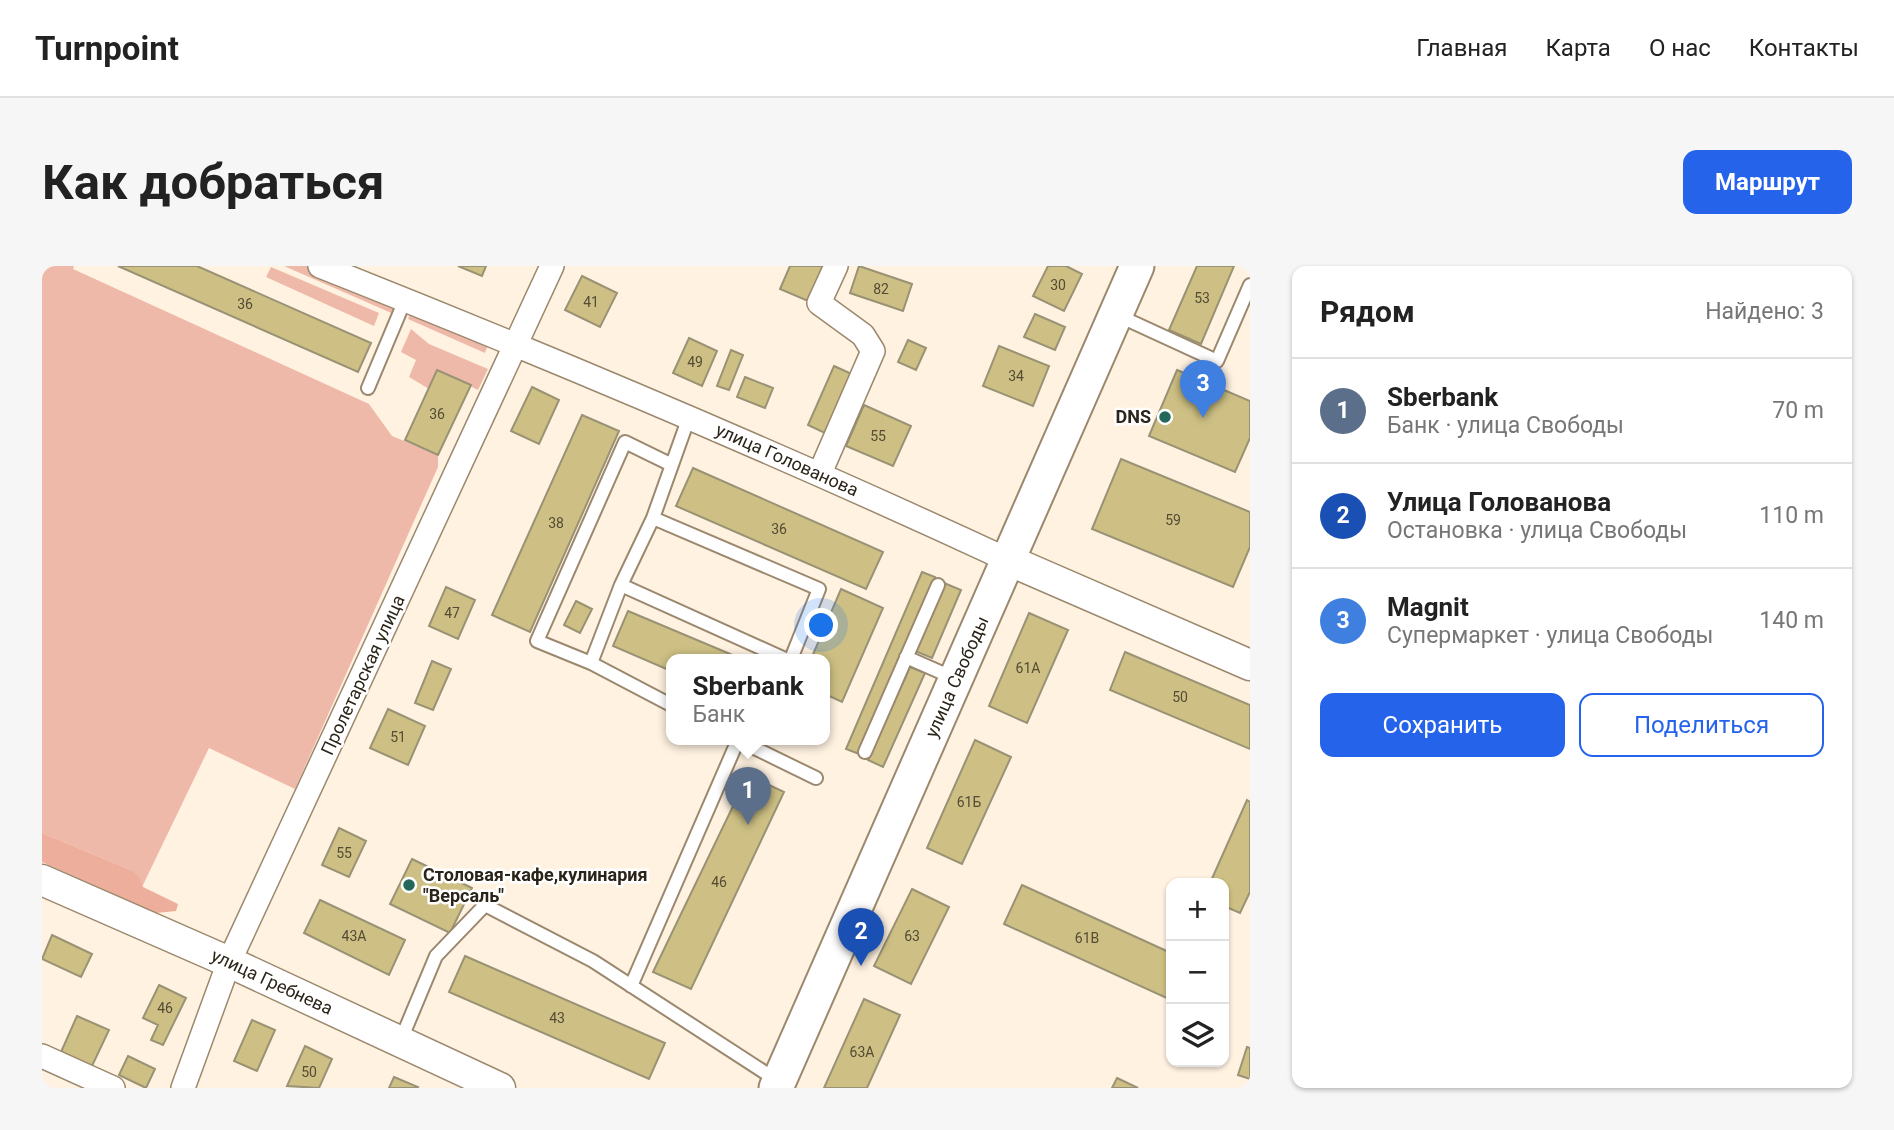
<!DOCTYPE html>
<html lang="ru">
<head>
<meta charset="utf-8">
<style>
	:root { --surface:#fff; --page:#f6f6f6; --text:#222; --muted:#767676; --line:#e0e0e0; --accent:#2563eb }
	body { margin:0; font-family:Roboto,sans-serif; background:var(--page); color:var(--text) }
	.controls { position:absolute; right:21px; bottom:21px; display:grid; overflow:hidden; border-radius:14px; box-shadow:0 2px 5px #0004 }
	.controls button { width:63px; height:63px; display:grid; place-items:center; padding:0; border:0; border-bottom:2px solid var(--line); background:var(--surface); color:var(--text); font:35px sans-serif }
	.you { position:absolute; left:780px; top:360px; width:24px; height:24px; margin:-18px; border:5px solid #fff; border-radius:50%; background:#1a73e8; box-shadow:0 0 0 10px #1a73e833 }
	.badge { display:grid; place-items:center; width:46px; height:46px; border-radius:50%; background:var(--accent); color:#fff; font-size:23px; font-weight:700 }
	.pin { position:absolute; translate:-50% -58px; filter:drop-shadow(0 2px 4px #0008) }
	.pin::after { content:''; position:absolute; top:37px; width:24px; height:21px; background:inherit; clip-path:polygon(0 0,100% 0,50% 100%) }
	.popup { position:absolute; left:624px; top:388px; width:164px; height:91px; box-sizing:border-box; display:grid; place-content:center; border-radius:14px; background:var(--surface); filter:drop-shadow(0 2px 5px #0005); font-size:23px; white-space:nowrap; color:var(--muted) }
	.popup b { font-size:26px; color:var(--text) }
	.popup::after { content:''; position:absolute; left:50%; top:100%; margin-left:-14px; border:14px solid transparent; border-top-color:var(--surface) }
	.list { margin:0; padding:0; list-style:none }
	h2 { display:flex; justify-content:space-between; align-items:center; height:91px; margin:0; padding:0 28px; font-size:30px }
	h2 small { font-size:23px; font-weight:400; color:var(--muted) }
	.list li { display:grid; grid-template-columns:46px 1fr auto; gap:21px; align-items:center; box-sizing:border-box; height:105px; padding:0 28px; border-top:2px solid var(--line) }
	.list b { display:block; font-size:26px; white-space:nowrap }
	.list p { margin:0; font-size:23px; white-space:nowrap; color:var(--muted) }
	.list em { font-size:23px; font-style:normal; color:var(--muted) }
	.actions { display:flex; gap:14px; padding:21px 28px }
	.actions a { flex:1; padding:16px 0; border:2px solid var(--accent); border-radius:14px; text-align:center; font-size:24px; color:var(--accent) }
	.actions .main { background:var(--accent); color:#fff }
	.icon { flex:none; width:38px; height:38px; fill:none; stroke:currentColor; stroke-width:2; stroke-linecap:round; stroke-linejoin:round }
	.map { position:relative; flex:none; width:1208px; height:822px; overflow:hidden; border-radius:14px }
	header { display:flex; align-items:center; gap:42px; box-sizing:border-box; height:98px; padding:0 35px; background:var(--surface); border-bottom:2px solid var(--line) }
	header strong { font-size:33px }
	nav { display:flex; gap:38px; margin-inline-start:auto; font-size:24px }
	.intro { display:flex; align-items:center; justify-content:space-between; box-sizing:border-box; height:168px; padding:0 42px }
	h1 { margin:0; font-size:49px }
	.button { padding:18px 32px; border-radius:14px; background:var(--accent); color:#fff; font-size:24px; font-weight:700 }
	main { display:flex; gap:42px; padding:0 42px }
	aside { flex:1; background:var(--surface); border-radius:14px; box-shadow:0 2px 5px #0004 }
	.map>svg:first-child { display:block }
	.green { fill:#efb9aa }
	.forest { fill:#eeae9c }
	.building { fill:#cec084; stroke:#999274; stroke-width:2 }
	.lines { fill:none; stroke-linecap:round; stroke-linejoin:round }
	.service-casing { stroke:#9b886e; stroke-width:16 }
	.minor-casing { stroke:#9b886e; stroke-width:26 }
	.tertiary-casing { stroke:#9b886e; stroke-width:33 }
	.secondary-casing { stroke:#9b886e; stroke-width:37 }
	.service { stroke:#fff; stroke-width:12 }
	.minor { stroke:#fff; stroke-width:23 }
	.tertiary { stroke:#fff; stroke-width:30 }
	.secondary { stroke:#fff; stroke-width:33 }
	.poi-dot { fill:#23685b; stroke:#fff; stroke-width:2.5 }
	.labels { text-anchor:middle; stroke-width:5; stroke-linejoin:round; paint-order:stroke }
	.number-label { font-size:14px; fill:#544b34 }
	.poi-label { font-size:18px; font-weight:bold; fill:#2b2419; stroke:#fff; text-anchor:end }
	.street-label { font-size:18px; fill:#2b2419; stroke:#fff }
</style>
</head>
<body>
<header>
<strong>Turnpoint</strong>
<nav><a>Главная</a><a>Карта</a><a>О нас</a><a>Контакты</a></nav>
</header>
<div class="intro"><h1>Как добраться</h1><a class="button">Маршрут</a></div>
<main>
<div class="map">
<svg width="1208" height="822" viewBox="0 0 1208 822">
	<rect width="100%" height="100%" fill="#fff2e1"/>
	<path class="green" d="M0,0h32l-1,3 296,135 23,32 46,19v12l-143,322 -86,-41 -67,139 -11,-17 -89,-37z
		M242,0h29l89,36 -6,13z
		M229,1l108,46 -5,13 -108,-49z
		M370,42l77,34 -4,11 -77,-34z
		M369,63l18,15 59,25 -10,21 -40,-20 -9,19 -20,-12 7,-17 -15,-8z"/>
	<path class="forest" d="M0,567l89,37 9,8 3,9 35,17 -2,7 -20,2 -114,-51z"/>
	<path class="building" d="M76,0h79l174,77 -13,29z
		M416,0h28l-4,10z
		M748,0h33l-15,35 -28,-12z
		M817,0l53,18 -9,27 -53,-18z
		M1006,0h18l16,8 -18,37 -31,-15z
		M1155,0h37l-33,78 -32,-14z
		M540,10l35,17 -17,34 -35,-17z
		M993,48l30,13 -10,23 -31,-13z
		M647,72l28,13 -15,35 -29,-13z
		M866,74l18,8 -10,22 -18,-8z
		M957,80l50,20 -16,40 -50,-20z
		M689,84l12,5 -14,35 -12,-4z
		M792,100l20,9 -27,59 -19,-9z
		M395,104l34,15 -33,70 -33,-15z
		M1135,104l73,31v37l-15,34 -86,-36z
		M703,111l28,11 -8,20 -28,-11z
		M490,121l27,13 -20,44 -28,-13z
		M822,139l47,21 -18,40 -47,-20z
		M540,149l37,16 -89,201 -38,-17z
		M1079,193l129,53v35l-17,40 -141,-58z
		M651,202l190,84 -17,37 -190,-83z
		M880,306l13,5 -76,177 -13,-5z
		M902,317l17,7 -29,68 -17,-7z
		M404,321l29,13 -17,39 -29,-13z
		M799,323l42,19 -41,94 -17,-8v-35h-14z
		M534,335l16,8 -12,24 -16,-8z
		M586,345l114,48h-71v12l-58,-25z
		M987,347l39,17 -41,93 -38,-17z
		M1083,386l125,53v44l-140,-59z
		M390,395l19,8 -18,41 -18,-7z
		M868,401l15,6 -42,94 -15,-7z
		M346,443l37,17 -17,39 -38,-17z
		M933,474l36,17 -49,107 -35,-16z
		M706,509l36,17 -93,197 -38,-17z
		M1205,534l3,2v90l-10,21 -16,-7v-23h-14z
		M297,562l27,13 -17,36 -27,-12z
		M370,593l60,29 -22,45 -60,-29z
		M980,619l149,68v47l-167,-76z
		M870,623l37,18 -38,77 -37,-18z
		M278,634l85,40 -16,35 -85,-42z
		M10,669l40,19 -11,23 -39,-18z
		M423,690l200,87 -16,36 -200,-87z
		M117,719l27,13 -23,47 -12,-5 7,-15 -15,-7z
		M822,733l36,16 -33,73h-43z
		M35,750l32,14 -17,36 -31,-14z
		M210,754l23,10 -18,41 -23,-10z
		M263,780l27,13 -13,29 -32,-2z
		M1205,781l3,1v31l-12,-4z
		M86,790l27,13 -9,19 -27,-13z
		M352,811l24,10 -1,1h-28z
		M1075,812l21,10h-26z"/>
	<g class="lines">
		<defs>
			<path id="service" d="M1075,49l100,46 33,-76
				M326,122l37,-88
				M611,252l166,71 -28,70
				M579,319l164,74
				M864,391l50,22
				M549,397l-54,-22 88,-199 47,23
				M629,439l-80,-42 30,-78 32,-67 36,-101
				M823,486l73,-167
				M589,720l107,-246 78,38
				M358,776l36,-86 49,-51 108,56 185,120"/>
			<path id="minor" d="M278,0c232,92 462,189 688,294
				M778,207l53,-122 -10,-16 -44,-32 17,-37
				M0,790l71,32
				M141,822l46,-126 323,-696"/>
			<path id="tertiary" d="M966,294l242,105
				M0,614l187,82 271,126"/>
			<path id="secondary" d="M734,822l361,-822"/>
		</defs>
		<use href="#service" class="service-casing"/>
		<use href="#minor" class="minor-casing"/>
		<use href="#tertiary" class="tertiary-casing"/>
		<use href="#secondary" class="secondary-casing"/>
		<use href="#service" class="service"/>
		<use href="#minor" class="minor"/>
		<use href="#tertiary" class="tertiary"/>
		<use href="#secondary" class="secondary"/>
	</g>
	<g class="poi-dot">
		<circle cx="1123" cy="151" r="7"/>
		<circle cx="367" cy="619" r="7"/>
	</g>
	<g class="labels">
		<g class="number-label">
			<text x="1016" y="24">30</text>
			<text x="839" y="28">82</text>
			<text x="1160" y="37">53</text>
			<text x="549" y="41">41</text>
			<text x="203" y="43">36</text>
			<text x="653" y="101">49</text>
			<text x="974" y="115">34</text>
			<text x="395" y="153">36</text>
			<text x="836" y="175">55</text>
			<text x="1131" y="259">59</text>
			<text x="514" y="262">38</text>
			<text x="737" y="268">36</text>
			<text x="410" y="352">47</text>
			<text x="986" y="407">61А</text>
			<text x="1138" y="436">50</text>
			<text x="356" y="476">51</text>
			<text x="927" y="541">61Б</text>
			<text x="302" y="592">55</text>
			<text x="677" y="621">46</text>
			<text x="312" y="675">43А</text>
			<text x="870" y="675">63</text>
			<text x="1045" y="677">61В</text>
			<text x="123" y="747">46</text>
			<text x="515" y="757">43</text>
			<text x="820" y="791">63А</text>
			<text x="267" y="811">50</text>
		</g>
		<g class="poi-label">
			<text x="1109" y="157">DNS</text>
			<text x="381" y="615" text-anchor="start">Столовая-кафе,кулинария<tspan x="381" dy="21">"Версаль"</tspan></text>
		</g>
		<g class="street-label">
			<text transform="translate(745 194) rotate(24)" y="6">улица Голованова</text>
			<text transform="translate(321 409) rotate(-65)" y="6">Пролетарская улица</text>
			<text transform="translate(915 411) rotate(-66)" y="6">улица Свободы</text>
			<text transform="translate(230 716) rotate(25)" y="6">улица Гребнева</text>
		</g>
	</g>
</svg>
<div class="controls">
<button>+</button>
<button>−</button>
<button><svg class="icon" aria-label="layers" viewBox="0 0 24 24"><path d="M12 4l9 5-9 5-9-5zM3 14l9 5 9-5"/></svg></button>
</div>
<div class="you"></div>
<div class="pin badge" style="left:706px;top:559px;background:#5c6f8a">1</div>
<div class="popup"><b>Sberbank</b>Банк</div>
<div class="pin badge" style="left:819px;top:700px;background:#1a4fb4">2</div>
<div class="pin badge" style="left:1161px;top:152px;background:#3f7fe0">3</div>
</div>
<aside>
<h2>Рядом<small>Найдено: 3</small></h2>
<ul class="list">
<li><span class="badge" style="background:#5c6f8a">1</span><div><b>Sberbank</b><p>Банк · улица Свободы</p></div><em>70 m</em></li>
<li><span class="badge" style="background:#1a4fb4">2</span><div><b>Улица Голованова</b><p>Остановка · улица Свободы</p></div><em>110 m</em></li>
<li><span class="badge" style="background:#3f7fe0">3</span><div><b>Magnit</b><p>Супермаркет · улица Свободы</p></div><em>140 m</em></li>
</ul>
<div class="actions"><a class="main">Сохранить</a><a>Поделиться</a></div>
</aside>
</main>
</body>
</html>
